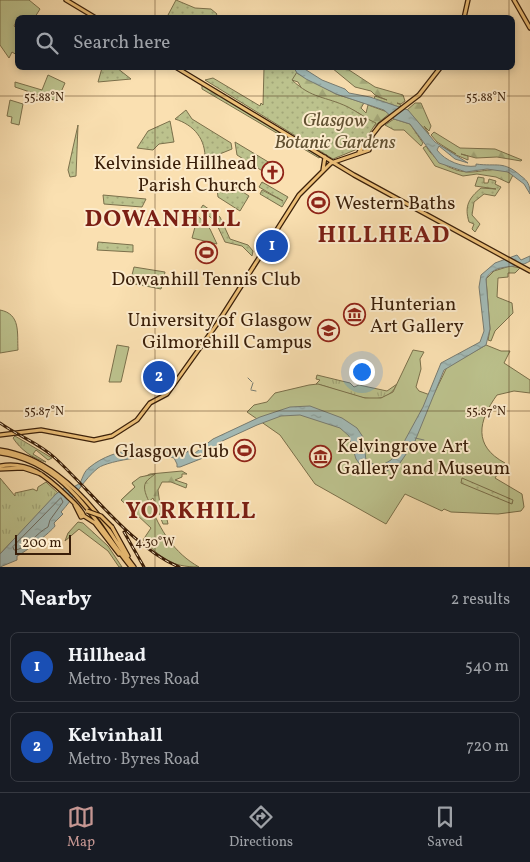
<!DOCTYPE html>
<html lang="en">
<head>
<meta charset="utf-8">
<style>
	:root { --surface:#171b24; --page:#20242c; --text:#f1f3f6; --muted:#9ea1a6; --line:#363941; --accent:#c59692 }
	body { margin:0; font-family:Vollkorn,serif; background:var(--page); color:var(--text) }
	.scale { position:absolute; left:15px; bottom:12px; width:56px; box-sizing:border-box; padding-left:5px; border:2px solid #3a1f09; border-top:0; font-size:14px; line-height:18px; white-space:nowrap; color:#3a1f09; -webkit-text-stroke:4px #fcebcc; paint-order:stroke }
	.you { position:absolute; left:361px; top:371px; width:18px; height:18px; margin:-12px; border:4px solid #fff; border-radius:50%; background:#1a73e8; box-shadow:0 0 0 8px #1a73e833 }
	.badge { display:grid; place-items:center; width:32px; height:32px; border-radius:50%; background:var(--accent); color:#fff; font-size:16px; font-weight:700 }
	.pin { position:absolute; translate:-50% -50%; border:2px solid #fff; box-shadow:0 1px 5px #0006 }
	.list { margin:0; padding:0; list-style:none }
	h2 { display:flex; justify-content:space-between; align-items:center; height:65px; margin:0; padding:0 20px; font-size:21px }
	h2 small { font-size:16px; font-weight:400; color:var(--muted) }
	.list li { display:grid; grid-template-columns:32px 1fr auto; gap:15px; align-items:center; box-sizing:border-box; height:70px; margin:0 10px 10px; padding:0 10px; border:1px solid var(--line); border-radius:8px }
	.list b { display:block; font-size:19px; white-space:nowrap }
	.list p { margin:0; font-size:16px; white-space:nowrap; color:var(--muted) }
	.list em { font-size:16px; font-style:normal; color:var(--muted) }
	.icon { flex:none; width:28px; height:28px; fill:none; stroke:currentColor; stroke-width:2; stroke-linecap:round; stroke-linejoin:round }
	.map { position:relative; flex:none; width:530px; height:567px; overflow:hidden }
	.search { position:absolute; background:var(--surface); box-shadow:0 2px 8px #0003; left:15px; right:15px; top:15px; height:55px; display:flex; align-items:center; gap:12px; box-sizing:border-box; padding:0 18px; border-radius:8px; color:var(--muted); font-size:19px }
	.sheet { height:225px; background:var(--surface) }
	nav { display:flex; justify-content:space-around; align-items:center; box-sizing:border-box; height:70px; border-top:1px solid var(--line); background:var(--surface); font-size:14px; color:var(--muted) }
	nav a { display:grid; justify-items:center; gap:2px }
	nav .on { color:var(--accent) }
	.map>svg:first-child { display:block }
	.grass { fill:url(#grass-tufts); stroke:#7b704b }
	.forest { fill:url(#forest-firs); stroke:#7b704b }
	.park { fill:#bcc28d; stroke:#7b704b }
	.garden { fill:url(#garden-dots); stroke:#7b704b }
	.water { fill:url(#water-ripples); stroke:#787c71 }
	.lines { fill:none; stroke-linecap:round; stroke-linejoin:round }
	.shore { stroke:#6e6c60; stroke-width:1 }
	.stream { stroke:#787c71; stroke-width:1 }
	.major-casing { stroke:#3a1f09; stroke-width:5.5 }
	.major { stroke:#edc078; stroke-width:3 }
	.rail-casing { stroke:#3a1f09; stroke-width:3 }
	.rail { stroke:#fcebcc; stroke-width:1; stroke-dasharray:4; stroke-linecap:butt }
	.major-bridge-casing { stroke:#3a1f09; stroke-width:5.5; stroke-linecap:butt }
	.major-bridge { stroke:#edc078; stroke-width:3 }
	.ticks { fill:none; stroke:#3a1f09; stroke-width:1; stroke-opacity:0.45 }
	.labels { text-anchor:middle; stroke-width:4; stroke-linejoin:round; paint-order:stroke }
	.park-label { font-size:19px; font-style:italic; fill:#615031; stroke:#fcebcc }
	.poi-label { font-size:19px; fill:#3a1f09; stroke:#fcebcc; text-anchor:end }
	.district-label { font-size:24px; font-weight:bold; letter-spacing:1px; fill:#7a1f14; stroke:#fcebcc }
	.ticks-label { font-size:12px; text-anchor:middle; fill:#3a1f09; stroke:#fcebcc; stroke-width:4; stroke-linejoin:round; paint-order:stroke }
</style>
</head>
<body>
<div class="map">
<svg width="530" height="567" viewBox="0 0 530 567">
	<defs>
		<pattern id="grass-tufts" width="24" height="20" patternUnits="userSpaceOnUse" patternTransform="scale(1.25)"><rect width="24" height="20" fill="#bcc28d"/><path d="M3 7l-1-3M5 7V3M7 7l1-3M15 17l-1-3M17 17v-4M19 17l1-3" fill="none" stroke="#a2a678"/></pattern>
		<pattern id="forest-firs" width="22" height="20" patternUnits="userSpaceOnUse" patternTransform="scale(1.25)"><rect width="22" height="20" fill="#bcc28d"/><path d="M5 1l3.5 6h-7zM16 11l3.5 6h-7z" fill="#a2a678"/></pattern>
		<pattern id="garden-dots" width="8" height="8" patternUnits="userSpaceOnUse" patternTransform="scale(1.25)"><rect width="8" height="8" fill="#bcc28d"/><path d="M2 2h.1M6 6h.1" fill="none" stroke="#a2a678" stroke-width="1.8" stroke-linecap="round"/></pattern>
		<pattern id="water-ripples" width="26" height="14" patternUnits="userSpaceOnUse" patternTransform="scale(1.25)"><rect width="26" height="14" fill="#a2bab6"/><path d="M2 4q2-2 4 0t4 0M15 11q2-2 4 0t4 0" fill="none" stroke="#8c9f9b"/></pattern>
	</defs>
	<rect width="100%" height="100%" fill="#fae0b1"/>
	<filter id="stains"><feTurbulence type="fractalNoise" baseFrequency=".004" numOctaves="4"/><feColorMatrix values="0 0 0 0 .2 0 0 0 0 .09 0 0 0 0 .02 0 0 0 .5 -.17"/></filter>
	<radialGradient id="worn" r=".72"><stop offset=".6" stop-color="#630" stop-opacity="0"/><stop offset="1" stop-color="#630" stop-opacity=".3"/></radialGradient>
	<path class="grass" d="M317,375l33,8 4,4 5,-2 28,6 10,-7c-13,31 -58,4 -81,0l4,-4 -4,-1z
		M15,436l37,22 -4,2 -12,-10 -3,4 13,8c-13,-3 -26,-13 -33,-24z
		M0,478l15,18v-3l18,-4 4,2 1,-4 8,-5 12,11 -58,61z
		M78,522l5,1 25,23 14,21h-3l-11,-16 -29,-22 -14,12 3,-8z"/>
	<path class="forest" d="M278,68h16l3,5 39,21 28,9 -3,5 5,5 2,-8 22,8 -18,15c-3,-19 -53,-29 -67,-33l-7,-13 -6,-2z
		M332,68h14l29,19 28,8 2,6 -4,3 -4,-1 4,2 -2,2 -25,-8 1,-3 12,4 -12,-5 -4,-4 -16,-4z
		M202,84l118,73 -1,1 -117,-69z
		M415,103h6l10,23 -2,5 -5,-5 5,8 -22,-24z
		M394,119l16,5 13,19 -2,3 -17,-16h-10l-9,-5z
		M434,132l26,16 35,1 27,11 -1,1 -24,-4 -21,1 -15,-4 7,2v4l-12,-5 -1,2 -16,-12 17,9 -19,-12 -6,-7z
		M426,146c7,13 24,25 41,26 16,1 31,-8 46,3l-4,8 -13,-6 -19,-3 -14,2 -28,-10 -12,-18z
		M182,471l5,3h-5v3l-7,3 12,4 -1,4 -15,-6h-9l-4,8 3,22 5,3 2,9h-5l-10,-26 -7,6 -25,-4 14,-13 -3,-4 18,-9z"/>
	<path class="park" d="M0,0h29l11,9 -5,8 -17,1 -4,8 3,3v26l-5,-3 -3,6 -9,-13z
		M48,75l17,8 -8,18 -42,-14v-5l27,8z
		M10,100l13,4 -4,21 -8,-2 1,-6 -5,-1z
		M198,216l12,13 7,15 -25,-6z
		M510,266l10,2 -5,5h-7v4l-10,1 -1,19 15,6 1,10 -18,18 -4,10 -3,-1 2,-11 -4,-50 8,-8z
		M134,267l31,5 -4,17 -31,-6z
		M0,310c21,4 17,23 18,40l-18,3z
		M117,345l12,2 -8,35h-12z
		M486,345l15,6h9l-6,12 26,17v13l-16,-2 -17,4c-19,26 -24,51 8,68l-10,15 27,16 2,13 -3,4 -23,3 -47,-2 -7,-3 -2,2 -37,-17 -19,30 -71,-40 -35,-49 -33,-23 7,-7 13,-3 8,-9 34,-8 9,-1 47,14h16l12,-6 20,-42 11,2 -4,7 1,10 -5,18 3,4 14,5 14,-29z
		M155,474c-2,2 -7,5 -9,8 -4,6 1,15 4,22 10,26 24,49 49,63 -29,0 -37,-9 -56,-27l8,-12 -30,-28 14,-13 -3,-4 8,-6z"/>
	<path class="garden" d="M176,0l19,8 16,1 6,5 -2,3h-43l-4,-2z
		M102,68h15l14,11 -33,3z
		M264,68h30l3,4 -5,8c20,19 33,16 56,27 10,5 18,12 28,16l-16,25 -27,11 -128,-79 8,-2 47,28 1,-3 2,2z
		M186,110l6,9 39,24 1,6 -27,11c1,-21 -11,-35 -30,-41z
		M170,121l4,21 -15,2 -6,6 -16,-2 11,-17z
		M78,125l-2,51 -6,1 -2,-7z
		M235,142l35,21 -6,9 -27,-17z
		M478,177l6,1v5h4l1,-4 7,2 -1,3 6,3 -6,9 -11,-2 -10,8 -2,13 8,9 -5,8 -3,-3 2,-5 -5,-2c-5,-16 0,-24 12,-34l15,1 -21,-3z
		M262,182l26,15 -6,10 -22,-13 2,-4 21,11 -24,-14z
		M224,183h5l20,13 -9,15 -22,-14 -1,-8z
		M103,195l43,4 -4,8 -38,-3z
		M203,205l17,12 10,22 18,6 5,6 -1,5 -10,-10 -17,-4 -9,-19 -15,-15z
		M98,242l35,3v7l-36,-2z
		M462,478l51,22 -1,4 -51,-21z"/>
	<path class="water" d="M294,68h9l19,12 23,9 4,4 21,4 38,13 27,32 33,21 -13,-4 -16,-13 -2,4c8,11 26,18 39,16v-2c21,3 27,-4 45,12 7,5 9,9 9,18l-6,-10 -16,-12 -21,-3 -21,3 -27,-9 -29,-39 -16,-5 -10,-9 -48,-16 -30,-15 -9,-6z
		M517,255l4,5 9,-4v5c-13,9 -36,1 -44,18l4,50 -4,16 -42,25 -29,71 -15,22 -13,8 -11,3 -14,-7 -6,-8 -7,-23 -9,-8 -40,-13 -19,1 -24,9 -37,17 -17,16 -23,9h-3v-3l-3,-6c-14,-5 -65,2 -76,10 -13,10 -25,31 -37,44l2,2 -9,9 1,3c-4,6 -31,27 -38,30v4l-17,7v-13l56,-60 13,-10 5,3c2,-2 4,-2 6,-4 3,-6 4,-12 10,-16 24,-20 67,-23 95,-13l3,-3 7,2 18,-14 47,-22 30,-10 20,-1 32,12 15,10 6,9 3,23 13,7 12,-7 8,-9 24,-44 18,-44 39,-21 4,-11 -5,-44 2,-12 14,-12z"/>
	<g class="lines">
		<path class="shore" d="M61,498l2,4 -13,18 -2,7c-12,6 -22,23 -34,23l-1,-3z"/>
		<path class="stream" d="M248,378l4,4
			M251,389l2,-6
			M251,390l5,1
			M415,438l9,2"/>
		<defs>
			<path id="major" d="M66,0l30,18
				M514,0l16,28
				M464,18l4,-18
				M177,68l177,107 176,96
				M359,152l21,-27 39,-30 21,-27
				M323,170l2,-13
				M0,435l41,-5 53,10 18,-4 25,-16 13,-17 17,-9 50,-70 82,-129 32,-32 38,-13 3,-12
				M0,450c42,6 77,37 102,70 11,15 20,32 32,47
				M0,453c66,9 94,68 131,114
				M0,466c29,-5 46,10 66,29 7,7 14,12 18,21
				M0,469l23,-1 18,6
				M75,505l6,12 3,-1
				M84,516l11,7 24,31
				M112,527l16,29"/>
		</defs>
		<use href="#major" class="major-casing"/>
		<use href="#major" class="major"/>
		<defs>
			<path id="rail" d="M0,423c18,13 39,20 55,35 37,34 78,90 124,109
				M124,532l20,35"/>
		</defs>
		<use href="#rail" class="rail-casing"/>
		<use href="#rail" class="rail"/>
		<defs>
			<path id="major-bridge" d="M87,511l14,5 11,11"/>
		</defs>
		<use href="#major-bridge" class="major-bridge-casing"/>
		<use href="#major-bridge" class="major-bridge"/>
	</g>
	<path class="ticks" d="M155,0v18M509,0v18M155,68v499M509,68v499M0,96h530M0,411h530"/>
	<defs>
		<symbol id="church-ring" viewBox="-11 -11 22 22"><circle r="9.5" fill="#fcebcc" stroke="#8f2418" stroke-width="1.5"/><path d="M-1.2-6h2.4v3.5h3.3v2.4h-3.3V6h-2.4V-.1h-3.3v-2.4h3.3Z" fill="#8f2418"/></symbol>
		<symbol id="stadium-ring" viewBox="-11 -11 22 22"><circle r="9.5" fill="#fcebcc" stroke="#8f2418" stroke-width="1.5"/><path d="M0-5a6.5 5 0 1 0 0 10a6.5 5 0 1 0 0-10ZM-3.5-1.8h7v3.6h-7Z" fill="#8f2418"/></symbol>
		<symbol id="museum-ring" viewBox="-11 -11 22 22"><circle r="9.5" fill="#fcebcc" stroke="#8f2418" stroke-width="1.5"/><path d="M0-6L6-3V-2H-6V-3ZM-5-1h2V3h-2ZM-1-1h2V3h-2ZM3-1h2V3H3ZM-6 4H6V6H-6Z" fill="#8f2418"/></symbol>
		<symbol id="university-ring" viewBox="-11 -11 22 22"><circle r="9.5" fill="#fcebcc" stroke="#8f2418" stroke-width="1.5"/><path d="M0-5L7-2L0 1L-7-2ZM-4 1L0 2.5L4 1V4Q0 6-4 4Z" fill="#8f2418"/></symbol>
	</defs>
	<g fill-rule="evenodd">
		<use href="#church-ring" x="260" y="160" width="25" height="25"/>
		<use href="#stadium-ring" x="306" y="190" width="25" height="25"/>
		<use href="#stadium-ring" x="194" y="240" width="25" height="25"/>
		<use href="#museum-ring" x="342" y="302" width="25" height="25"/>
		<use href="#university-ring" x="316" y="318" width="25" height="25"/>
		<use href="#stadium-ring" x="232" y="438" width="25" height="25"/>
		<use href="#museum-ring" x="308" y="444" width="25" height="25"/>
	</g>
	<g class="labels">
		<g class="park-label">
			<text x="335" y="126">Glasgow<tspan x="335" dy="22">Botanic Gardens</tspan></text>
		</g>
		<g class="poi-label">
			<text x="257" y="169">Kelvinside Hillhead<tspan x="257" dy="22">Parish Church</tspan></text>
			<text x="335" y="209" text-anchor="start">Western Baths</text>
			<text x="206" y="285" text-anchor="middle">Dowanhill Tennis Club</text>
			<text x="370" y="310" text-anchor="start">Hunterian<tspan x="370" dy="22">Art Gallery</tspan></text>
			<text x="312" y="326">University of Glasgow<tspan x="312" dy="22">Gilmorehill Campus</tspan></text>
			<text x="337" y="452" text-anchor="start">Kelvingrove Art<tspan x="337" dy="22">Gallery and Museum</tspan></text>
			<text x="229" y="457">Glasgow Club</text>
		</g>
		<g class="district-label">
			<text x="163" y="226">DOWANHILL</text>
			<text x="384" y="242">HILLHEAD</text>
			<text x="191" y="518">YORKHILL</text>
		</g>
	</g>
	<g class="ticks-label">
		<text x="44" y="101">55.88°N</text>
		<text x="486" y="101">55.88°N</text>
		<text x="44" y="415">55.87°N</text>
		<text x="486" y="415">55.87°N</text>
		<text x="155" y="546">4.30°W</text>
	</g>
	<rect width="100%" height="100%" filter="url(#stains)"/>
	<rect width="100%" height="100%" fill="url(#worn)"/>
</svg>
<div class="scale">200 m</div>
<div class="you"></div>
<div class="pin badge" style="left:272px;top:246px;background:#1a4fb4">1</div>
<div class="pin badge" style="left:159px;top:377px;background:#1a4fb4">2</div>
<div class="search"><svg class="icon" aria-label="search" viewBox="0 0 24 24"><circle cx="10" cy="10" r="6"/><path d="M15 15l6 6"/></svg>Search here</div>
</div>
<section class="sheet">
<h2>Nearby<small>2 results</small></h2>
<ul class="list">
<li><span class="badge" style="background:#1a4fb4">1</span><div><b>Hillhead</b><p>Metro · Byres Road</p></div><em>540 m</em></li>
<li><span class="badge" style="background:#1a4fb4">2</span><div><b>Kelvinhall</b><p>Metro · Byres Road</p></div><em>720 m</em></li>
</ul>
</section>
<nav>
<a class="on"><svg class="icon" aria-label="map" viewBox="0 0 24 24"><path d="M3 6l6-2 6 2 6-2v14l-6 2-6-2-6 2zM9 4v14M15 6v14"/></svg>Map</a>
<a><svg class="icon" aria-label="directions" viewBox="0 0 24 24"><path d="M12 3l9 9-9 9-9-9zM9 14v-3h6M13 9l2 2-2 2"/></svg>Directions</a>
<a><svg class="icon" aria-label="saved" viewBox="0 0 24 24"><path d="M7 4h10v16l-5-4-5 4z"/></svg>Saved</a>
</nav>
</body>
</html>
